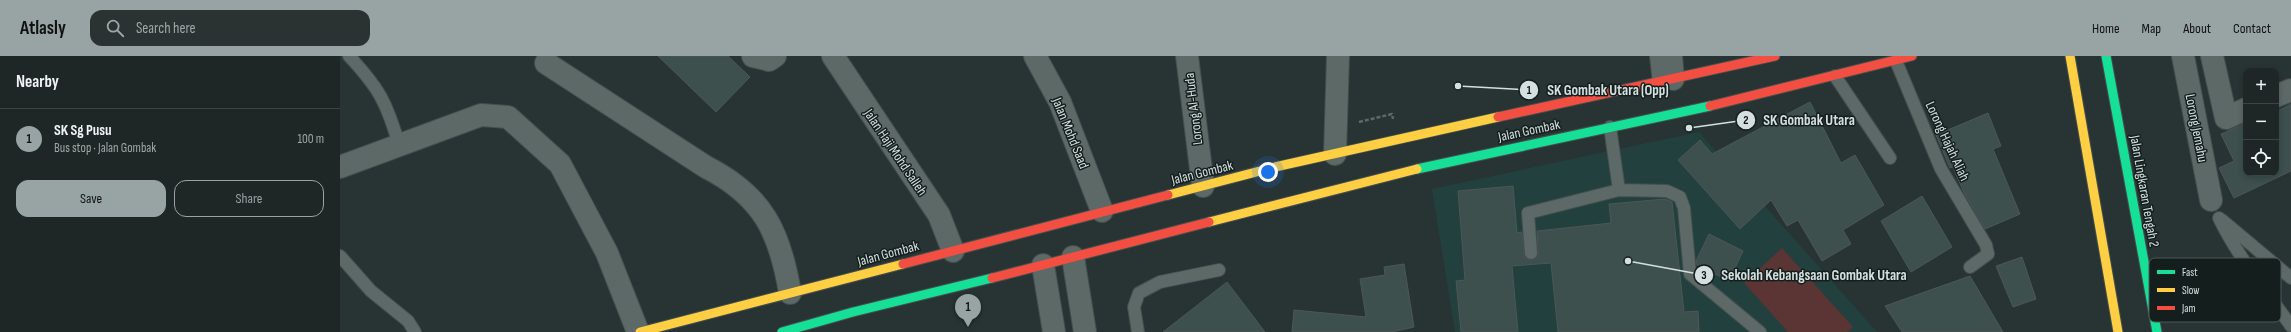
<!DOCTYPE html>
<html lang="en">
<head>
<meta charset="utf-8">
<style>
	:root { --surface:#1e2726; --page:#2b3332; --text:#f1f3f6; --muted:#a1a5a7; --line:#3c4443; --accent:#97a4a3 }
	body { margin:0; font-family:"Sofia Sans Condensed",sans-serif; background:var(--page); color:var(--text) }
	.controls { position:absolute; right:12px; top:12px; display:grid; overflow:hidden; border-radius:8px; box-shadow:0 2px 6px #0003 }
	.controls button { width:36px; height:36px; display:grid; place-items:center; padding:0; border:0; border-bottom:1px solid var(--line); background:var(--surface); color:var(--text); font:20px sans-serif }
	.you { position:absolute; left:928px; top:116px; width:14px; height:14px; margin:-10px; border:3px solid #fff; border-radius:50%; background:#1a73e8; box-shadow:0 0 0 6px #1a73e833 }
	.badge { display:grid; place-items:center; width:26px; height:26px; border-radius:50%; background:var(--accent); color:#111; font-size:13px; font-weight:700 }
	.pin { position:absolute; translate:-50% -33px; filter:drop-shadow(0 1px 2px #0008) }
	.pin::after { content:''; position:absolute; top:21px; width:14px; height:12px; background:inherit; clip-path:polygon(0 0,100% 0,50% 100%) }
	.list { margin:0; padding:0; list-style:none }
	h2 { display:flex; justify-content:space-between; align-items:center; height:52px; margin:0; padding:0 16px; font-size:17px }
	h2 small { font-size:13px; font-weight:400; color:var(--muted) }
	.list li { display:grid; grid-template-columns:26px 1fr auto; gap:12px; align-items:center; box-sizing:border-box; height:60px; padding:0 16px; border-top:1px solid var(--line) }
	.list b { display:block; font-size:15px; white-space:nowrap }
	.list p { margin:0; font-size:13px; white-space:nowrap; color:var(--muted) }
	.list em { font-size:13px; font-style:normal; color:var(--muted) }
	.actions { display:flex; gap:8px; padding:12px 16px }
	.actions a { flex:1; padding:9px 0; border:1px solid var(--accent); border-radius:12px; text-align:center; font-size:14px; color:var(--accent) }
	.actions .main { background:var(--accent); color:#111 }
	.icon { flex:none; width:22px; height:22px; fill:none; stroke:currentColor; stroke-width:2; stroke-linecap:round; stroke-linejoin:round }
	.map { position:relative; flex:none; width:1951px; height:276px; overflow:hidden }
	header { display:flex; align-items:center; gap:24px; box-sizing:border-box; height:56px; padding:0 20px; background:var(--accent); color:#111 }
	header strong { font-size:19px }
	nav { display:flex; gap:22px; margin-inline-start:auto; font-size:14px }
	.search { width:280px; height:36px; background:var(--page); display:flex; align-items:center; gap:10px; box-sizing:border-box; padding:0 14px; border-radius:12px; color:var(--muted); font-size:15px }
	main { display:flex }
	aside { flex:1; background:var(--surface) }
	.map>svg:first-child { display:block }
	.built { fill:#22403d }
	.green { fill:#5b3434 }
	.building { fill:#3d504e; stroke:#4c5756 }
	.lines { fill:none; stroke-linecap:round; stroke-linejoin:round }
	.lane-casing { stroke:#444f4e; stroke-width:14 }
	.street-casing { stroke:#444f4e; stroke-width:24 }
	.fast-casing { stroke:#444f4e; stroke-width:11 }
	.slow-casing { stroke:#444f4e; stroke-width:11 }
	.jam-casing { stroke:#444f4e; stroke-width:11 }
	.path { stroke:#5e6867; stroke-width:2.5; stroke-dasharray:4 2; stroke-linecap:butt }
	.lane { stroke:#5d6967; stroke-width:12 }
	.street { stroke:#5d6967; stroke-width:22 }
	.fast { stroke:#16e098; stroke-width:9 }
	.slow { stroke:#ffcf43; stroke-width:9 }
	.jam { stroke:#f24e42; stroke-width:9 }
	.labels { text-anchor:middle; stroke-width:3; stroke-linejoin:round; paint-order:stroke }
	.street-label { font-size:14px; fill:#d3e0df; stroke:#141e1d }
	.key { fill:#141e1d; stroke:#4d5857; stroke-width:1 }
	.key-label { font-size:11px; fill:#d3e0df }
	.leader { fill:none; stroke:#d3e0df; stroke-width:1.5 }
	.callout-dot { fill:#d3e0df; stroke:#141e1d; stroke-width:1.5 }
	.mark-label { font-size:12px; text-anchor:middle; font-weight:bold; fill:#111 }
	.callout-label { font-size:15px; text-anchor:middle; font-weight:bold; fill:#d3e0df; stroke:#141e1d; stroke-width:3; stroke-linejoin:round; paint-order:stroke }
</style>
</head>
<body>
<header>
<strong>Atlasly</strong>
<div class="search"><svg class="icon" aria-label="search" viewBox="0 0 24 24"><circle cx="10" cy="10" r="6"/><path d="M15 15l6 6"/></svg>Search here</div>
<nav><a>Home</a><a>Map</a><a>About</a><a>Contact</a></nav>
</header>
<main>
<aside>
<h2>Nearby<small></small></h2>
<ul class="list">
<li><span class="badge">1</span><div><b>SK Sg Pusu</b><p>Bus stop · Jalan Gombak</p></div><em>100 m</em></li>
</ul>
<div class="actions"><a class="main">Save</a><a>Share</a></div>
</aside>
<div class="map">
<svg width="1951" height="276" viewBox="0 0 1951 276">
	<rect width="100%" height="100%" fill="#283433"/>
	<path class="built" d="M1359,76l178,200h-422l-23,-143z"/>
	<path class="green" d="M1442,192l71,79 -6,5h-59l-44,-49z"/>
	<path class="building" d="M318,0h70l22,21 -34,35z
		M1470,46l31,61 14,-8 29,50 -41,25 8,14 -29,17 -24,-41 -11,6 -16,-26 -31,29 -62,-69 22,-20 12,14z
		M1951,48v67l-57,27 -15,-30 15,-7 -13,-27 25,-11v50h30v-61z
		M1648,57l13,33 -8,3 27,65 -35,15 -21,-36 -11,-26 -3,1 -14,-33z
		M1173,130l4,47 5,-1 2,22 1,4 6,2 7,-4 -1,-25 74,-8 -2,-19 56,-5 7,3 12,110 14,-1 1,21h-141l-7,-69 -39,3 6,66h-57l-5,-51 9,-1 -7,-89z
		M1582,140l30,51 -41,25 -30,-51z
		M1369,178l34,17 -14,30 -32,-16 -1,-4z
		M1682,201l14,42 -23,8 -17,-41z
		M1064,208l10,63 -22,5h-100l2,-22 72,7 -6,-38 25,-4 -1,-8z
		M1630,220l33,56h-101l-17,-26z
		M887,226l38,50h-102z"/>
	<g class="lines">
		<defs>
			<path id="lane" d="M9,0c30,32 38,47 50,89
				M1316,0l3,27
				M1556,5l45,108 45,76 2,9 -18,13
				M1495,20l55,82
				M1279,134l48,1 13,6 4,11 6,66 70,58
				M1879,162c19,39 47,73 72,108
				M1882,164l69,58
				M1191,197l-3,-40 91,-23 -9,-63
				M0,200l31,35 37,30 7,11
				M798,276l-4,-25 5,-14 21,-11 59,-12"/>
			<path id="street" d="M413,0l16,4 6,-4
				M493,0l106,159 14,36
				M695,0l25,46 42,109
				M847,0l16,130
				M1331,0l2,23
				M1843,0l28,144
				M1872,0l14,62 20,-9
				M206,7l160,104c57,29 74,65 84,126
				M1936,40l15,-6
				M995,98l3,-98
				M0,111l141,-52 27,2 52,47 47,89 31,79
				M733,201l12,75
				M703,209l11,67"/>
			<path id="fast" d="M1766,0l51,276
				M1077,113l293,-63
				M442,276l71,-20 139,-34"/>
			<path id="slow" d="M1730,0l48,276
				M828,139l107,-28 223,-50
				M869,166l208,-53
				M300,276l263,-68"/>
			<path id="jam" d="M1370,50l202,-50
				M1158,61l277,-61
				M563,208l265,-69
				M652,222l217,-56"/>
		</defs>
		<use href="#lane" class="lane-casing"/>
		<use href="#street" class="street-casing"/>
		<use href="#fast" class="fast-casing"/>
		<use href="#slow" class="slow-casing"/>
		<use href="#jam" class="jam-casing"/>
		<path class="path" d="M1019,66l33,-8 1,5"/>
		<use href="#lane" class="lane"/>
		<use href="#street" class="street"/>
		<use href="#fast" class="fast"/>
		<use href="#slow" class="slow"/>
		<use href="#jam" class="jam"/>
	</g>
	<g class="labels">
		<g class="street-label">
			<text transform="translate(853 53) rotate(-97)" y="5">Lorong Al-Huda</text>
			<text transform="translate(1857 72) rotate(79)" y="5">Lorong Jemahu</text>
			<text transform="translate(1189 74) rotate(-12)" y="5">Jalan Gombak</text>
			<text transform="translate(731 77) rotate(68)" y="5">Jalan Mohd Saad</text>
			<text transform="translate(1608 85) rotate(65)" y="5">Lorong Hajah Aliah</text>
			<text transform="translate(556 96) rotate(56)" y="5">Jalan Haji Mohd Salleh</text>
			<text transform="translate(862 116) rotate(-14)" y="5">Jalan Gombak</text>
			<text transform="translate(1805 135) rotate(80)" y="5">Jalan Lingkaran Tengah 2</text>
			<text transform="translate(548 197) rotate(-15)" y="5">Jalan Gombak</text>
		</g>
	</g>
	<rect x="1809" y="202" width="132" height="64" rx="6" class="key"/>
	<rect x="1817" y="214" width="18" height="4" fill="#16e098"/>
	<rect x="1817" y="232" width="18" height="4" fill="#ffcf43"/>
	<rect x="1817" y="250" width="18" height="4" fill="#f24e42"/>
	<g class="key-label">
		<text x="1842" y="220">Fast</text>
		<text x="1842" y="238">Slow</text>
		<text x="1842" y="256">Jam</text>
	</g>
	<path class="leader" d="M1118 30L1189 34M1349 72L1406 64M1288 205L1364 219"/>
	<g class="callout-dot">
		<circle cx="1118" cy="30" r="4"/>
		<circle cx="1349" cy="72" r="4"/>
		<circle cx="1288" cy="205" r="4"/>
		<circle cx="1189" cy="34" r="10"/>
		<circle cx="1406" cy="64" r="10"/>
		<circle cx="1364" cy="219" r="10"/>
	</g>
	<g class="mark-label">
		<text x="1189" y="38">1</text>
		<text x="1406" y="68">2</text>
		<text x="1364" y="223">3</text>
	</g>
	<g class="callout-label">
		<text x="1268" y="39">SK Gombak Utara (Opp)</text>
		<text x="1469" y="69">SK Gombak Utara</text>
		<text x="1474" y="224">Sekolah Kebangsaan Gombak Utara</text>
	</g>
</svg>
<div class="controls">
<button>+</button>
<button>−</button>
<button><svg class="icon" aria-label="locate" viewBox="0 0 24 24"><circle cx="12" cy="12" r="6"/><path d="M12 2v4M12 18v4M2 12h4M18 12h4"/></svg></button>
</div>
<div class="you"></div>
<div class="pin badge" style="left:628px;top:271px">1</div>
</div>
</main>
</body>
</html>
